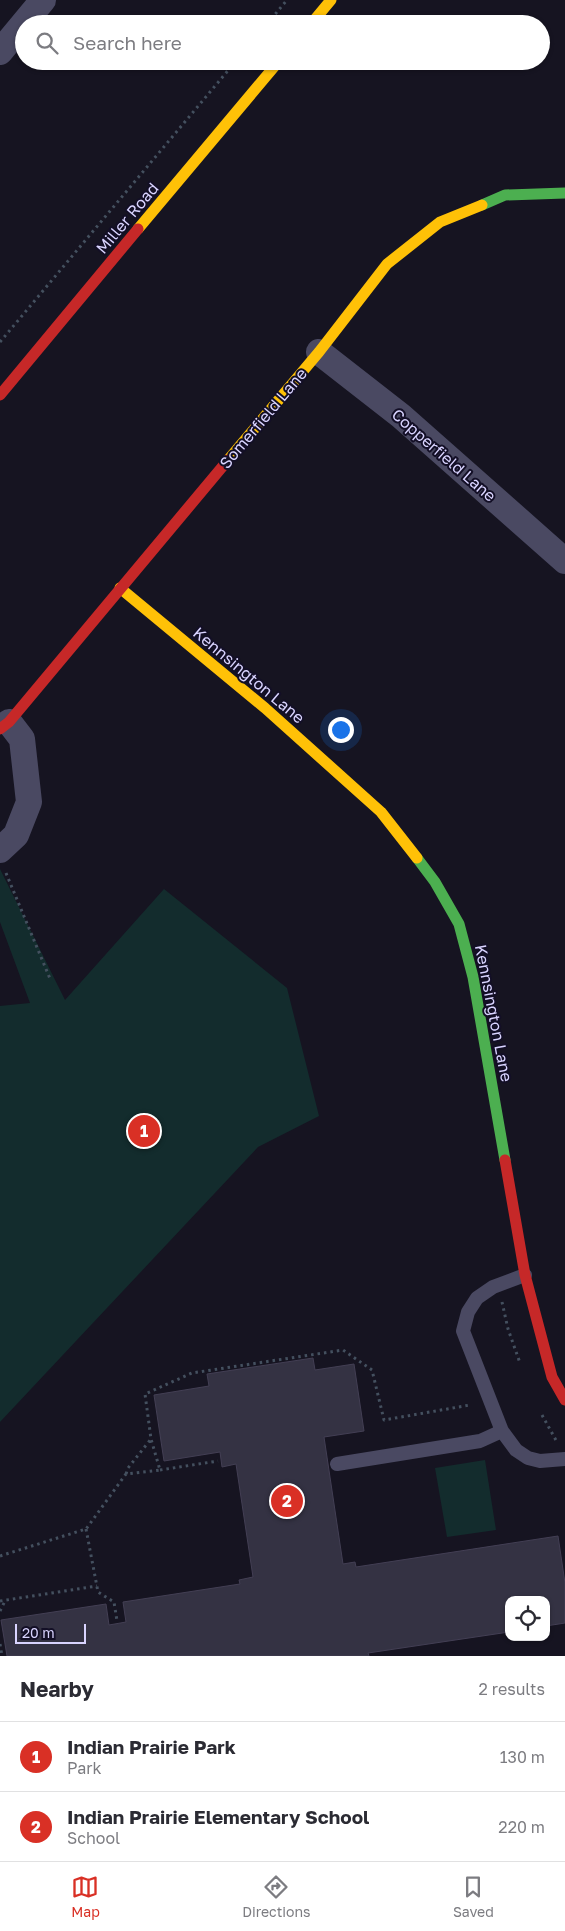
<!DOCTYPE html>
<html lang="en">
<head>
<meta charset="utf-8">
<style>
	:root { --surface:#fff; --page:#f7f7f7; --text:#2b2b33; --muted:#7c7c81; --line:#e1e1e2; --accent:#d93025 }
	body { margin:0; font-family:"Golos Text",sans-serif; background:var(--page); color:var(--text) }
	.controls { position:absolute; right:15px; bottom:15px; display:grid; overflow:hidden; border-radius:10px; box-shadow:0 1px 4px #0004 }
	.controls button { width:45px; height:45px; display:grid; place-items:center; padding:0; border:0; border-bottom:1px solid var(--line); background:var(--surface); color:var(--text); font:25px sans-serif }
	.scale { position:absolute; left:15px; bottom:12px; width:71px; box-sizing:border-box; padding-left:5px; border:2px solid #d9d4ff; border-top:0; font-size:14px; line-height:18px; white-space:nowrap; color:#d9d4ff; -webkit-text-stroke:4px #130f26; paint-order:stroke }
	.you { position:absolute; left:340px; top:729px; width:18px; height:18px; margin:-12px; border:4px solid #fff; border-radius:50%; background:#1a73e8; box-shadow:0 0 0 8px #1a73e833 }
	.badge { display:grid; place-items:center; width:32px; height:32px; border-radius:50%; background:var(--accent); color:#fff; font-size:16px; font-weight:700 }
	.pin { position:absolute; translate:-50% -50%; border:2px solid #fff; box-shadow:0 1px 5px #0006 }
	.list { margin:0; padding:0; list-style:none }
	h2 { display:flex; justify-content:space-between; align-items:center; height:65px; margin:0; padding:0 20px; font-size:21px }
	h2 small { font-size:16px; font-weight:400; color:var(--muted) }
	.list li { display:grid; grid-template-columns:32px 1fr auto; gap:15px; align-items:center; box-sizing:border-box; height:70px; padding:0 20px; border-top:1px solid var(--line) }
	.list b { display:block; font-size:19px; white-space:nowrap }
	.list p { margin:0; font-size:16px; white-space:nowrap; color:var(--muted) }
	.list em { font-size:16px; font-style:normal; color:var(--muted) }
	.icon { flex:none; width:28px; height:28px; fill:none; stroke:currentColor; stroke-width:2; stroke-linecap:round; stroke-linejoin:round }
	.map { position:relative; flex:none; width:565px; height:1656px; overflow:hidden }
	.search { position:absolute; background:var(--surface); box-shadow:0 1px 4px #0004; left:15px; right:15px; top:15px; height:55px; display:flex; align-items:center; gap:12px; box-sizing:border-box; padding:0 18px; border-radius:28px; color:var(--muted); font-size:19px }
	.sheet { height:205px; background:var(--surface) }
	nav { display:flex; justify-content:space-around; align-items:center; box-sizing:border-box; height:70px; border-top:1px solid var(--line); background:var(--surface); font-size:14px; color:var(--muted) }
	nav a { display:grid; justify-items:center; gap:2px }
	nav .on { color:var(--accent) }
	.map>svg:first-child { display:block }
	.green { fill:#132c2d }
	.building { fill:#343243; stroke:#433f54 }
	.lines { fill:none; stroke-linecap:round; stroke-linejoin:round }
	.path { stroke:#44505f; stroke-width:3; stroke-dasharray:2.5 4; stroke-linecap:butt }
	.lane { stroke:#4a4962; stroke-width:14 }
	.street { stroke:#4a4962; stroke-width:26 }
	.fast { stroke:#4caf50; stroke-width:11 }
	.slow { stroke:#ffc107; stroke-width:11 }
	.jam { stroke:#c62828; stroke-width:11 }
	.labels { text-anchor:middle; stroke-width:4; stroke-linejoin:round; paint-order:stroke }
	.street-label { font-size:16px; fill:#d9d4ff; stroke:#130f26 }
</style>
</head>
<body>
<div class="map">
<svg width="565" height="1656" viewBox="0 0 565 1656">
	<rect width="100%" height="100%" fill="#161421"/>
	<path class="green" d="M0,869l65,131 99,-111 123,99 32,128 -61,31 -258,275v-416l30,-3 -30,-81z
		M485,1460l11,70 -49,7 -12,-69z"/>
	<path class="building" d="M313,1358l2,12 39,-6 10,67 -40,6 19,127 12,-2 1,5 202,-31 7,47v40l-19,3v-26h-37v32l-141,21 1,3h-362l-6,-36 105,-16 3,21 17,-3 -3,-20 117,-18 -1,-4 14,-3 -17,-113 -14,3 -2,-15 -56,9 -10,-66 55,-9 -2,-12z"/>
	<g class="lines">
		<path class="path" d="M267,24l20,-24
			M0,342l236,-281
			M6,873l45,108
			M502,1302l6,27 12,34
			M542,1415l15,27
			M160,1470l58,-9
			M126,1474l2,-6 23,-29
			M86,1529l12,63 16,10 3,19
			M0,1556l86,-27 40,-55 34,-4 -9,-31 -6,-45 47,-21 151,-23 29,20 12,50 86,-15
			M0,1601l97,-15
			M0,1611l5,-10
			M0,1644l2,12"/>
		<path class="lane" d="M525,1275l-32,12 -16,11 -9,14 -5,19 39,100 14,19 12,8 12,3 25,-2
			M337,1464l143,-23 22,-10"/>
		<path class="street" d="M0,52l43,-52
			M319,352l82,64 164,145
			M0,850l16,-15 13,-33 -7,-63 -13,-17"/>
		<path class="fast" d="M482,205l23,-10 60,-2
			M417,858l18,24 24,42 14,53 32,183"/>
		<path class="slow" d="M311,24l20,-24
			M138,229l141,-168
			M228,460l91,-108 68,-88 53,-42 42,-17
			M120,588l145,120 116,104 36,46"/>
		<path class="jam" d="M0,395l138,-166
			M0,729l9,-7 219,-262
			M505,1160l20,115 27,102 13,23"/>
	</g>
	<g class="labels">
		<g class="street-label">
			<text transform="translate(127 218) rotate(-50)" y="6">Miller Road</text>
			<text transform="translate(263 418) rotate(-50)" y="6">Somerfield Lane</text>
			<text transform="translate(444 455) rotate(41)" y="6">Copperfield Lane</text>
			<text transform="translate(249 675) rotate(40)" y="6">Kennsington Lane</text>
			<text transform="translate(494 1013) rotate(79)" y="6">Kennsington Lane</text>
		</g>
	</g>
</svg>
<div class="controls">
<button><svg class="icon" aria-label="locate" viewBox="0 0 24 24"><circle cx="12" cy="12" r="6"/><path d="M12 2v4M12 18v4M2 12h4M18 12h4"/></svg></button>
</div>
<div class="scale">20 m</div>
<div class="you"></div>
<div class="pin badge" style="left:144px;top:1131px">1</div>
<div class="pin badge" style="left:287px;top:1501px">2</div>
<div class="search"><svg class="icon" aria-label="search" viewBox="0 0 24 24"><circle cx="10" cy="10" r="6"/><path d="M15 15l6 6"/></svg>Search here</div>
</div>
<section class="sheet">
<h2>Nearby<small>2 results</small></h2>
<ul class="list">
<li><span class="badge">1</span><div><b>Indian Prairie Park</b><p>Park</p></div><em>130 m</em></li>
<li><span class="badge">2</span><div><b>Indian Prairie Elementary School</b><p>School</p></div><em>220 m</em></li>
</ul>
</section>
<nav>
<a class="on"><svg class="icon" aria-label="map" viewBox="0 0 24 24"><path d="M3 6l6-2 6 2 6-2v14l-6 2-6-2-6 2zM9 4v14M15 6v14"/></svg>Map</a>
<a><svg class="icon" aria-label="directions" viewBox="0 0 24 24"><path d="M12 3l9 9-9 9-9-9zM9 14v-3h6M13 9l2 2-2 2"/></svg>Directions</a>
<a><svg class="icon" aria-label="saved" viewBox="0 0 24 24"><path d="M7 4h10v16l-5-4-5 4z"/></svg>Saved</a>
</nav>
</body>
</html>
